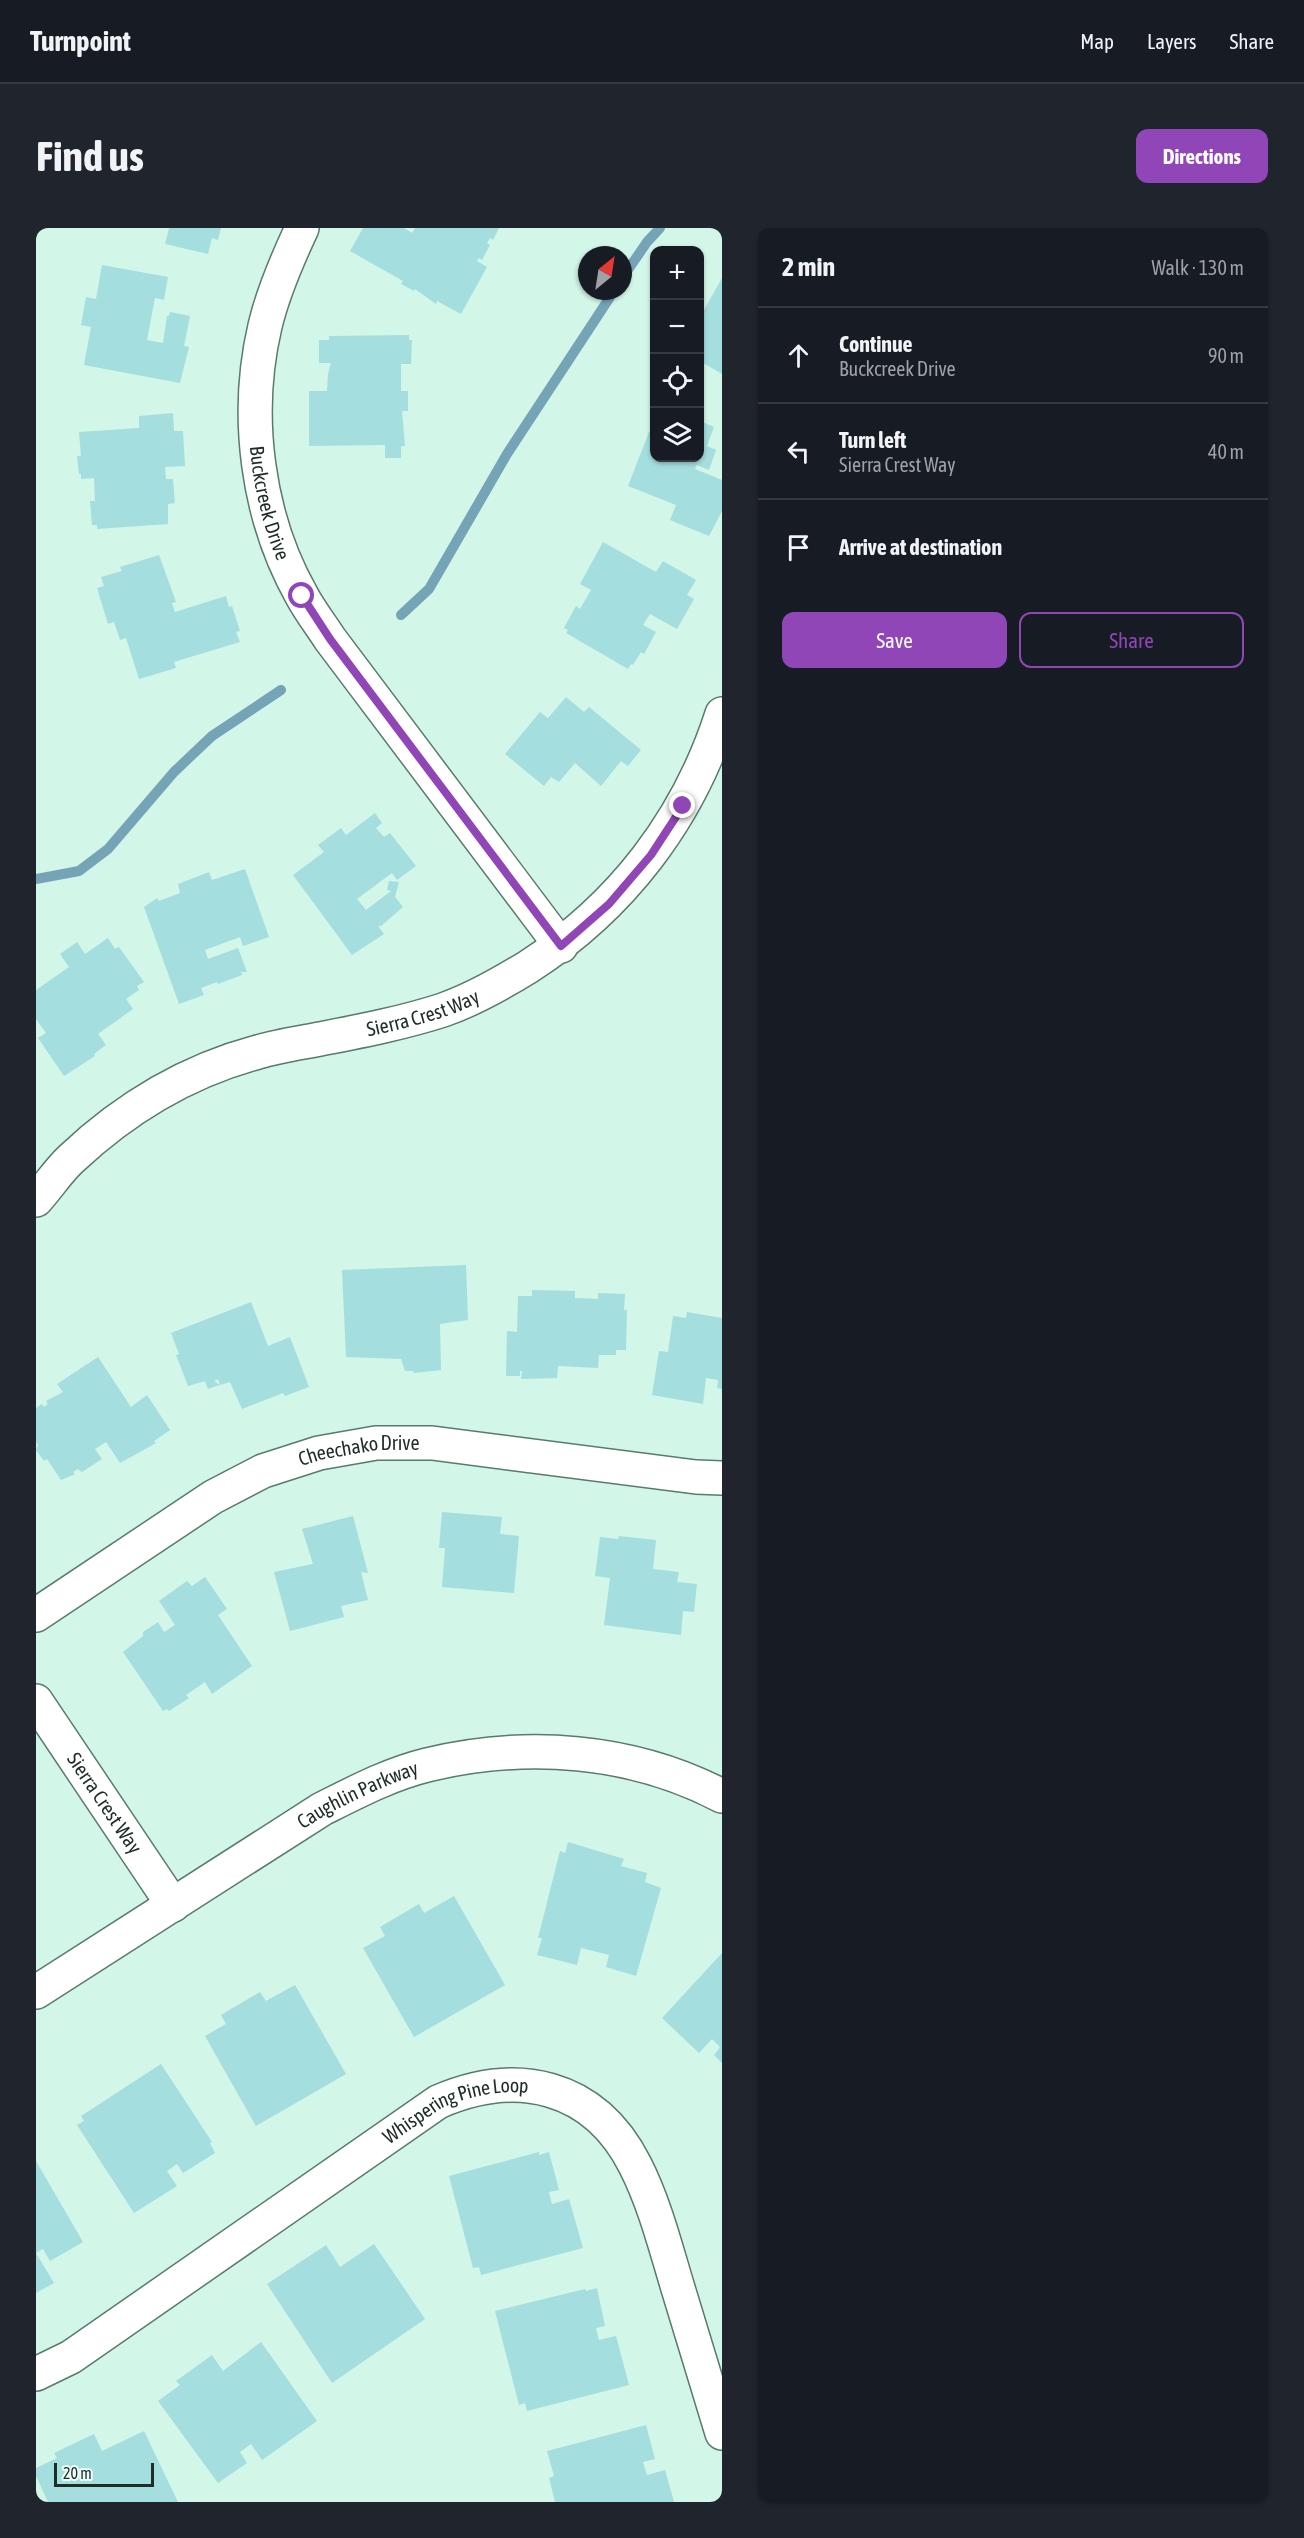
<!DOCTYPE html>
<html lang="en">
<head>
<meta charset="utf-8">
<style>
	:root { --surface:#171b24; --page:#20242c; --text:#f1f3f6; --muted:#9ea1a6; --line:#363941; --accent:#9146b8 }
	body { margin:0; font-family:"Asap Condensed",sans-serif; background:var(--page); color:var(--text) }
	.controls { position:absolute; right:18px; top:18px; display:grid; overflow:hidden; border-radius:12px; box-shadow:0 2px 4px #0004 }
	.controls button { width:54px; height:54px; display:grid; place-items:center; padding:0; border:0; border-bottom:2px solid var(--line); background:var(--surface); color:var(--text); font:30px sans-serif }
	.compass { position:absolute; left:542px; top:18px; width:54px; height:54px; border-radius:50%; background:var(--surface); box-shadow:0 2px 4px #0004; rotate:30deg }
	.scale { position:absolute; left:18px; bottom:15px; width:100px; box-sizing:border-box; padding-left:6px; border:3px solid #1f2d27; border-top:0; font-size:16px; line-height:21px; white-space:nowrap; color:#1f2d27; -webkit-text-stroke:4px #effef8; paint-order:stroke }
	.stop { position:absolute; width:18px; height:18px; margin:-14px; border:4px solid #9146b8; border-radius:50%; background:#fff }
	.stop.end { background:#9146b8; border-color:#fff; box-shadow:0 2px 6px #0008 }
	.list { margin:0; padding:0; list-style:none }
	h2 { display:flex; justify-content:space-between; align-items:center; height:78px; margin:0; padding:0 24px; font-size:26px }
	h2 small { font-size:20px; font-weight:400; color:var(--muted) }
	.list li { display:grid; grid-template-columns:39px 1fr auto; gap:18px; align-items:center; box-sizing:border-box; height:96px; padding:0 24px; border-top:2px solid var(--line) }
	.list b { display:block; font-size:22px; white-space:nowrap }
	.list p { margin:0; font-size:20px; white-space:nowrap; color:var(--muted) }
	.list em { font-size:20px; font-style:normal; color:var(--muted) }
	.actions { display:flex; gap:12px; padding:18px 24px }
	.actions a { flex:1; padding:14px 0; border:2px solid var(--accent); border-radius:12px; text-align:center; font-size:21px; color:var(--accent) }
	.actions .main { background:var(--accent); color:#fff }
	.icon { flex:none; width:33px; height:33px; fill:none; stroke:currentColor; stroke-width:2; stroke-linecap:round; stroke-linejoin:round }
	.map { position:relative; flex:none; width:686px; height:2274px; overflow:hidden; border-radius:12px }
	header { display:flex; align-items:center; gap:36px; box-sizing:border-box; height:84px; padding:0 30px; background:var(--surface); border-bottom:2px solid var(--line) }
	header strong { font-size:28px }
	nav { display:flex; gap:33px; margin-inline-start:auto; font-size:21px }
	.intro { display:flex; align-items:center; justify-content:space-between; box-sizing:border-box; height:144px; padding:0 36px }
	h1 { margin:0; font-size:42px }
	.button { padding:15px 27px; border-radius:12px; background:var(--accent); color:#fff; font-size:21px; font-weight:700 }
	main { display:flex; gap:36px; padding:0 36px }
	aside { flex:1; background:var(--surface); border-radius:12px; box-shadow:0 2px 4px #0004 }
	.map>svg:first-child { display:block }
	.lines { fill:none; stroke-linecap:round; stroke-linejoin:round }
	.stream { stroke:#75a4b7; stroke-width:10 }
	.building { fill:#a5dede }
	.minor-casing { stroke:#597a6d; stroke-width:36 }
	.tertiary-casing { stroke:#597a6d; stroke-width:36 }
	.minor { stroke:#fff; stroke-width:33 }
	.tertiary { stroke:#fff; stroke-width:33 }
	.route { stroke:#9146b8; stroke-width:8 }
	.labels { text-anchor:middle; stroke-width:4.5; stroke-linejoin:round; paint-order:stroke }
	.street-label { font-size:20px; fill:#1f2d27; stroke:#effef8 }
</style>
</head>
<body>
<header>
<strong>Turnpoint</strong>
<nav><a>Map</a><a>Layers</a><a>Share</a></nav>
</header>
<div class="intro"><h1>Find us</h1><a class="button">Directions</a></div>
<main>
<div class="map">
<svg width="686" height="2274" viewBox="0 0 686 2274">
	<rect width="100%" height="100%" fill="#d2f6e7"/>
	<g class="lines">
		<path class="stream" d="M587,49l24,-35 13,-14
			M365,387l28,-26 78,-135 107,-163
			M0,651l43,-8 29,-22 66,-77 38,-36 69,-46"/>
	</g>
	<path class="building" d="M133,0h52l-3,12 -6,-2 -4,16 -43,-10z
		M327,0h41l8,5 3,-5h84l-6,12 -3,-2 -3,5 3,2 -8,15 -3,-2 -2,3 10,6 -26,47 -24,-13 -1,3 -21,-15 -1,2 -13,-7 2,-3 -53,-30z
		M66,37l66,12 -4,23 -9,-2 -8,42 16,3 4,-27h2l1,-4 20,4 -6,30 5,1 -9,36 -96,-18 7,-38 -10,-2 5,-28 10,2z
		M686,50v96l-22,-13v-44z
		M373,107v5h3l-1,24h-10v27h7v20h-6l3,35h-4v12h-16v-13l-76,1v-55h18l1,-17 3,-11h-12v-23h10v-4z
		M137,185l1,18h9l2,35 -20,1 1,12h7l2,24 -7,1v20l-71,5v-4h-5l-2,-24h5l-1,-23 -13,1v-5h-2l-2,-18h4l-2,-24 60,-4v-12z
		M664,193l14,6 -7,19 9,4 -7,20 -12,-5 -2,4 27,11v31l-13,25 -39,-16 6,-15 -48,-19 21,-54 5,2v24h46z
		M567,314l53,30 7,-11 33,19 -9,15 7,4 -17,30 -27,-15 -7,11 13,7 -12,22 -3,-2 -8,13 -2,-1 -3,5 -62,-36 2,-3 -4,-2 12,-22 4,3 11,-19 -11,-6z
		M123,327l17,47 -4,1 3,9 51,-16 3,11 3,-1 8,25 -4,1 4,10 -66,20 2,6 -37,11 -13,-41 -6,2 -6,-18 -6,2 -11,-36 7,-2 -3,-9 21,-6 -2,-4z
		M530,469l18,15 5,-5 52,43 -13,16 -7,-5 -20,25 -26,-23 -16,19 -8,-5 -7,9 -39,-32 35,-42 8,6z
		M339,585l7,10 -6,5 8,9 6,-4 26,33 -19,14 -5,-7 -35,26 9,11 25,-19 -4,-1 2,-9 10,1 -4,15 8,10 -22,19h-3l6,8 -32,21 -59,-80 31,-23 -6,-7 23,-17 5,7z
		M209,641l24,68 -26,9 -3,-9 -35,13 3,9 30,-11 9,24h-6l1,3 -24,9 -1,-2 -16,6 3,7 -25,9 -35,-97 13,-9 2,3 21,-8 -2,-9 31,-12 3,8z
		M72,710l7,11 4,-2 25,35 -7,4 2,4 -13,9 7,10 -35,25 8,11 -12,9 1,2 -31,20 -26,-38 8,-5 -10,-14v-29l33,-23 -9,-13 17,-12 8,12z
		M430,1037l2,55 -28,4 1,46 -27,3 -1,-2h-8l-4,-12 -55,-2 -4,-87z
		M496,1062l43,1v7l23,1v-6l27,1 -1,16h3l-1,40h-10v5h-17l-1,13 -40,-2 -1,12 -36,1 1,-8h-2v5h-14l1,-45 10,1 1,-36h14z
		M215,1074l17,44 22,-9 19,50 -24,9 -2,-3 -41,16 -12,-27 -10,3 -2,-6 -4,2 6,4 -12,4 -3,-8 -17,5 -12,-31 3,-1 -8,-21z
		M651,1084l35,6v71l-5,-1 1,-8 -12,-2 -3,26 -51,-9 7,-44 9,1 5,-36 13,2z
		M62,1129l33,50 16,-12 23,35 -16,11 2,2 -36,20 -14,-21 -11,7 7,10 -20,13 -4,-3 -5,3 2,2 -14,6 -14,-21 -3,2 -8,-11 2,-5 -2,-3v-34l6,-4 2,3 4,-3 -2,-3 17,-9 -6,-8z
		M406,1284l60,5 -2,17 19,2 -5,57 -72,-6 3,-39h-6z
		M317,1288l15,57 -7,-1 7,28 -27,6 3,11 -54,14 -16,-59 39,-8 -11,-35z
		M583,1308l37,4 -3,29 26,3 -2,10 20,2 -3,28 -11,-1 -2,24 -77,-10 6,-47 -15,-2 5,-39 18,2z
		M169,1349l22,32 -9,6 34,51 -40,28 -7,-12 -19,13 3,3 -20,13 -2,-2 -4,2 -40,-59 20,-16v-4l15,-10 6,10 11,-7 -16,-24 28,-20 5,5z
		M532,1614l56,17 -3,7 26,7 -2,9 16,6 -25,88 -30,-9 3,-12 -28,-7 -4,17 -40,-10 5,-17h-4l22,-87 5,2z
		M418,1668l51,89 -91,52 -51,-89 22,-12 -5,-9 39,-23 5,9z
		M686,1725v110l-8,-8 6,-8 -8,-8 -13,14 -37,-35z
		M259,1757l51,89 -90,52 -51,-90 21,-12 -5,-9 39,-23 6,9z
		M125,1836l51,78 -2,1 5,10 -32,20 -6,-9 -10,7 10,15 -43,27 -57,-88 7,-4 -3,-5z
		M503,1924v3l10,-3 10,38 -10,2 3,12 17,-5 14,49 -102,27 -2,-8 -6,1 -24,-92z
		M0,1933l47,81 -33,19 -7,-12 -7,4 18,30 -18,10z
		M338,2016l51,75 -93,64 -65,-99 59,-39 14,22z
		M561,2060l8,38 -9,2 3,12 17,-4 13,49 -102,26 -2,-8 -6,2 -24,-94 90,-22 1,2z
		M225,2114l56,79 -55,39 -11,-16 -11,8 7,11 -29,20 -60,-82 22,-16 -4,-4 36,-26 11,16z
		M610,2197l9,34 -12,3 4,13 18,-5 9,32h-119l-6,-24 5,-2 -7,-25z
		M108,2203l34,71h-130l-12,-26v-8l21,-10 -3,-5 40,-19 8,17z"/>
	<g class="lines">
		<defs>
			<g id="minor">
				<path id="s1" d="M266,0c-15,32 -29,64 -37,98 -21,89 -8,191 37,270 8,15 19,29 28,43l231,307"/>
				<path id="s2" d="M0,972c12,-13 22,-29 35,-41 53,-50 116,-88 187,-107 20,-6 41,-9 62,-13 41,-8 83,-16 123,-29 29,-10 59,-27 85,-43 93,-60 160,-147 194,-253"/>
				<path id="s3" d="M0,1387l177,-118 50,-26 56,-18 57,-10h56l264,34 26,1"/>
				<path id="s4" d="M0,1473l137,204"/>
				<path id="s5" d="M0,2146l35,-17 367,-255c78,-34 156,-18 197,63 19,37 30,80 42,120 15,49 30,99 45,148"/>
			</g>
			<g id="tertiary">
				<path id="s6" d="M0,1764l286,-183c34,-17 68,-35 105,-44 99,-24 205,-16 295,31"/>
			</g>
		</defs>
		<use href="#minor" class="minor-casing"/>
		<use href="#tertiary" class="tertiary-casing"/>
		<use href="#minor" class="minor"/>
		<use href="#tertiary" class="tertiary"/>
	</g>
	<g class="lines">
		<path class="route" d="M266,368l28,43 231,307 48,-42 42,-49 32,-49"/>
	</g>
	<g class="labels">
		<g class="street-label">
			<text dy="7" stroke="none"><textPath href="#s1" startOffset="284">Buckcreek Drive</textPath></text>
			<text dy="7" stroke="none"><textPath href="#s2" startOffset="441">Sierra Crest Way</textPath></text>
			<text dy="7" stroke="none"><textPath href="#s3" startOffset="368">Cheechako Drive</textPath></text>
			<text dy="7" stroke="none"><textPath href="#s6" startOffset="378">Caughlin Parkway</textPath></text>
			<text dy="7" stroke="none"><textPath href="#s4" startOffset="123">Sierra Crest Way</textPath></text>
			<text dy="7" stroke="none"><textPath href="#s5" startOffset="500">Whispering Pine Loop</textPath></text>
		</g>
	</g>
</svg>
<div class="controls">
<button>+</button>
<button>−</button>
<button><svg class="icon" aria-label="locate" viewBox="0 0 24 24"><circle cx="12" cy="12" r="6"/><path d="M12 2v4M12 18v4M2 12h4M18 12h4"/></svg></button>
<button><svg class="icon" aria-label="layers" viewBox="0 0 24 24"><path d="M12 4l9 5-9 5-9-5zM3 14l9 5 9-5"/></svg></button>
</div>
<svg class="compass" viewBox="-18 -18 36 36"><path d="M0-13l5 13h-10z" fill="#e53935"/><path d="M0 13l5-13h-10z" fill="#9ea1a6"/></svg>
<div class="scale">20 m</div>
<div class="stop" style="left:266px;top:368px"></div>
<div class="stop end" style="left:647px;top:578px"></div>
</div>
<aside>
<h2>2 min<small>Walk · 130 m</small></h2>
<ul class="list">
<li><svg class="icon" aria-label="ahead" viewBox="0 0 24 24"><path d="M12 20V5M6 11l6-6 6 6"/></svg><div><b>Continue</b><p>Buckcreek Drive</p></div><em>90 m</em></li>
<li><svg class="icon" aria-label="left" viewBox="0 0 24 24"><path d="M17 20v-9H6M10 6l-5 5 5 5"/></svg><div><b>Turn left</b><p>Sierra Crest Way</p></div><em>40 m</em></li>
<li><svg class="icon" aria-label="arrive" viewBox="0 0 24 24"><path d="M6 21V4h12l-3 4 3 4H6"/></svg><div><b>Arrive at destination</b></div></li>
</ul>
<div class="actions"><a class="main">Save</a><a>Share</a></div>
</aside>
</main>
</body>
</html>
